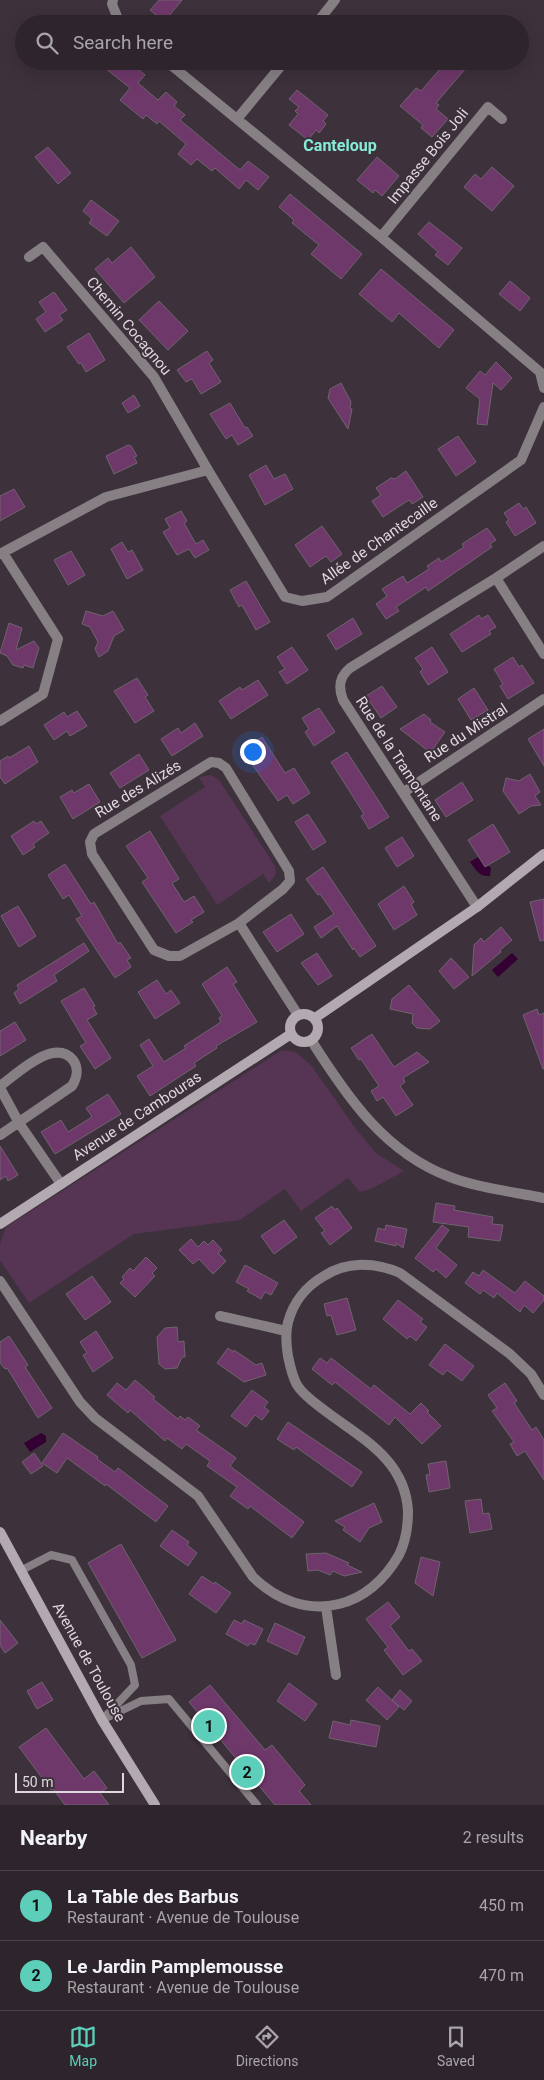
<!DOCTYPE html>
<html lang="en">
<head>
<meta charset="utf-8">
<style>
	:root { --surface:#2e252c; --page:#3a3138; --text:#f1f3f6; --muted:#a7a5a9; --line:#494248; --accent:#5cceba }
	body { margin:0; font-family:Roboto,sans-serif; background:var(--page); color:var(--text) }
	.scale { position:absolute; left:15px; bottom:12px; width:109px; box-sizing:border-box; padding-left:5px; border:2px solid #dfd8de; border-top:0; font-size:14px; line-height:18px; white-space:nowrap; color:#dfd8de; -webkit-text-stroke:4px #3d313b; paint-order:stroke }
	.you { position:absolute; left:252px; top:751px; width:18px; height:18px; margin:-12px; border:4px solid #fff; border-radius:50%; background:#1a73e8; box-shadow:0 0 0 8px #1a73e833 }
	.badge { display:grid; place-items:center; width:32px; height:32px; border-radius:50%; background:var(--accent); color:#111; font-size:16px; font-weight:700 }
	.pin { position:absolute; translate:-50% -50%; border:2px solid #fff; box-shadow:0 1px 5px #0006 }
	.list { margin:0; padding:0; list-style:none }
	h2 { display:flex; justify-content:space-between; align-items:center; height:65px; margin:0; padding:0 20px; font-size:21px }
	h2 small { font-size:16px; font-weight:400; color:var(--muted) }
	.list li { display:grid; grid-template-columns:32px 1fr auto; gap:15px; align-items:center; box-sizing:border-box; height:70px; padding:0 20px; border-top:1px solid var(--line) }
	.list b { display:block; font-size:19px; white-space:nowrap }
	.list p { margin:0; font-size:16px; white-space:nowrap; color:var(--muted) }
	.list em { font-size:16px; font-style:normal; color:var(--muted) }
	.icon { flex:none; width:28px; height:28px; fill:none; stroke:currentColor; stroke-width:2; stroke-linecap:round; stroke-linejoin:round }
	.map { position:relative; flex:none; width:544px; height:1805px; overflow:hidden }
	.search { position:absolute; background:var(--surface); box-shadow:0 5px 20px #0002; left:15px; right:15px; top:15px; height:55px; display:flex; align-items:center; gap:12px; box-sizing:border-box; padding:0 18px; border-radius:28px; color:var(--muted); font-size:19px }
	.sheet { height:205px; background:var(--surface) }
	nav { display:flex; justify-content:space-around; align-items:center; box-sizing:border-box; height:70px; border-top:1px solid var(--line); background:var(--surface); font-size:14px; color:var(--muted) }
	nav a { display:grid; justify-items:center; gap:2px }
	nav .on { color:var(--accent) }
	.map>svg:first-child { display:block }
	.green { fill:#563453 }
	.water { fill:#340033 }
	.building { fill:#6f386b; stroke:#6f636e }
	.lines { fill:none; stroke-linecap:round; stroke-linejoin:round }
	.lane { stroke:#868085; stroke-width:8 }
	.street { stroke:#868085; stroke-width:10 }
	.secondary { stroke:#b3a9b1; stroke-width:10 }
	.labels { text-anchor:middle; stroke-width:4; stroke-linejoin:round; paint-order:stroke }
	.street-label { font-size:15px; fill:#dfd8de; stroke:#3d313b }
	.neighbourhood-label { font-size:16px; font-weight:bold; fill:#86ecd8; stroke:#3d313b }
</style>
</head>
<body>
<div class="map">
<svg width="544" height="1805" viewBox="0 0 544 1805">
	<rect width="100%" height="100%" fill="#3d313b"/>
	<path class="green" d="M211,775l8,5 56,86 1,8 -7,9 -6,-9 -46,31 -57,-89 45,-29 -6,-10z
		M282,1050l13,2 16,13 45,64 20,24 28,18 -33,18 -11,3 -12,-14 -47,33 -16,-22 -45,31 -106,14 -105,69 -29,-43v-16l6,-17z"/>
	<path class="water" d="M478,857l13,11 -1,8c-11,1 -14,-6 -20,-14z
		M512,953l6,6 -20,18 -6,-7z
		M41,1433l5,3v6l-16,10 -6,-9z"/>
	<path class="building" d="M159,0h23l-18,22 -14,-12z
		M111,61h18l16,14 -7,8 20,17 8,-8 11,10 -3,4 11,9 -5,5 60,50 8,-9 21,16 -11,13 -12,-10 -7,9 -24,-21 -3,3 -15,-12 -6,6 -13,-11 8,-10 -27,-23 -2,3 -11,-9 -3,4 -23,-19 10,-12 -25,-20z
		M447,61h25l-36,42 3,2 -3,4 12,10 -16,18 -11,-9 2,-3 -23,-19 16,-18 5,3z
		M297,90l31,25 -5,6 3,3 -7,9 -3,-3 -8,10 -19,-15 9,-11 -3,-3 4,-4 -10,-8z
		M48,147l23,26 -13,11 -23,-27z
		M377,157l22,19 -17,20 -7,-6 -2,3 -16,-13z
		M492,167l22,19 -22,25 -28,-24 11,-13 6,5z
		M290,194l72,60 -21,25 -30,-25 8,-9 -27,-22 2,-3 -15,-13z
		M91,200l28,21 -12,15 -18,-13 3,-4 -9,-8z
		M429,222l33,26 -14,17 -13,-10 3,-3 -20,-18z
		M131,247l24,30 -31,26 -29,-34 13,-11 4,5z
		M381,269l73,61 -15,18 -40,-35 -7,9 -33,-28z
		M510,281l20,17 -10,13 -21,-17z
		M54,292l13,18 -8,5 4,5 -18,12 -9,-13 10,-7 -7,-10z
		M159,301l29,30 -20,19 -29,-30z
		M89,333l16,27 -19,12 -5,-9 -2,1 -12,-17z
		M207,351l6,9 -4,3 12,19 -20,12 -9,-15 -6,3 -9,-12z
		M496,362l16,16 -11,12 -8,-7 -6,42 -10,-1 3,-25 -14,-11 14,-17 5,4z
		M341,383l10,19 -1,6 2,1 -4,20 -20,-31 2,-9z
		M134,395l6,11 -12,7 -6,-10z
		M230,403l15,25 2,-1 6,9 -15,9 -6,-10 -6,4 -16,-25z
		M458,436l18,26 -20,14 -18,-27z
		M128,445l3,1 6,10 -3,1 3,6 -23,11 -8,-18z
		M266,465l8,14 11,-5 8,15 -28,16 -16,-30z
		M406,471l17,26 -11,7 -3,-4 -26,17 -11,-16 9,-6 -5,-7 15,-10 4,1z
		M14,489l11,18 -25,14v-25z
		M519,503l4,6 3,-2 10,16 -21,13 -9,-14 3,-2 -5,-7z
		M181,511l6,10 -3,2 12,21 7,-4 6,10 -14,8 -6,-9 -12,6 -14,-23 7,-4 -5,-9z
		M322,526l20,28 -11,8 -5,-6 -16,11 -15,-22z
		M487,528l9,12 -6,4 2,3 -64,44 -2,-4 -30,20 3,4 -13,8 -10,-15 11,-8 -5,-7 21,-13 4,7 22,-14 -2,-3 12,-8 2,4 23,-15 -2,-3z
		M122,542l6,10 4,-2 11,20 -16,9 -16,-30z
		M71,551l14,24 -17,10 -14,-25z
		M246,581l24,41 -14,8 -14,-25 -3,2 -9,-17z
		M86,611l17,5 10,-5 11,19 -10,6 -6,15 -9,6 -4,-8 3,-7 -8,-15 -8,-3z
		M479,615l2,4 7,-4 8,12 -7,4 2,3 -29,18 -12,-18z
		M353,618l9,16 -26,16 -9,-15z
		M9,623l13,5 -6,22 18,-9 5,7 -6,20 -9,-3 -1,3 -10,-3 -6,-9 -7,-3z
		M292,647l16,23 -21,14 -8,-12 6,-3 -8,-12z
		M432,647l16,25 -20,13 -8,-13 3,-3 -8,-11z
		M513,657l6,10 3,-2 12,18 -26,16 -8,-13 3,-2 -9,-15z
		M137,678l11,17 -3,2 9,14 -19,12 -21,-32z
		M258,680l10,15 -37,24 -12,-18 21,-14 2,3z
		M382,686l15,21 -16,11 -15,-22z
		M474,688l14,22 -17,10 -13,-21z
		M319,708l16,24 -21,14 -9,-14 4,-3 -7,-11z
		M77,711l10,15 -17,10 -3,-5 -13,9 -10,-15 20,-13 3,5z
		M424,714l7,6 -1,2 15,10 -12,17 -6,1 -27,-21z
		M195,723l8,13 -31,20 -11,-17 17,-11 3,5z
		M544,729v37l-16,-27z
		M262,737l23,36 9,-5 16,25 -17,11 -6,-9 -9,6 -36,-51z
		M29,746l9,16 -33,22 -5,-7v-16l8,-5 1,2z
		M347,752l42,65 -20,12 -8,-13 3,-2 -33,-52z
		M139,754l10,16 -29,18 -10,-15z
		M530,774l10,18 -5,4 6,9 -10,1 -12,8 -16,-23 3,-13 13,3z
		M462,782l11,18 -27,17 -11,-17z
		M89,784l11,18 -27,17 -13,-22 12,-7 2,3z
		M308,814l18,28 -13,8 -18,-28z
		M34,821l2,3 5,-3 8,12 -16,11 2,3 -12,8 -12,-19z
		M493,824l17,28 -25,15 -17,-27z
		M150,831l29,48 -7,4 12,19 10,-6 10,16 -13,8 2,2 -17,11 -34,-51 6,-4 -22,-32z
		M402,837l12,19 -17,11 -12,-19z
		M65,864l26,40 3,-2 24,42 2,-2 11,16 -4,2 4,7 -16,11 -39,-59 6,-3 -13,-21 -6,4 -15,-24z
		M323,867l53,79 -16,11 -6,-9 -1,2 -16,-24 -16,12 -7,-11 20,-13 -14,-20 -2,1 -12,-16z
		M404,886l10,16 -3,2 6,11 -23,15 -16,-26z
		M544,899v41l-4,1 -10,-39z
		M18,906l18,30 -17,11 -18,-31z
		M291,914l13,20 -27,18 -14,-20z
		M501,927l11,13 -12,10 1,2 -29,24 2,-31 7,-7 3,4z
		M84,943l5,8 -35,24 3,6 -37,23 -6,-11 5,-4 -2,-4z
		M317,953l15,23 -14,9 -17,-22z
		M451,958l18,19 -15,12 -15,-18z
		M227,967l10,15 -4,2 24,38 -41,24 1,2 -23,15 2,3 -46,30 -13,-20 16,-10 -13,-21 9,-6 15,23 22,-14 -2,-2 37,-24 -2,-4 3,-2 -20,-32z
		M157,980l9,14 5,-4 9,13 -25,16 -17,-27z
		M409,985l31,36 -10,8 -13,-1 -5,-5 1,-9 -23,-5 2,-10z
		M84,988l11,18 -2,1 4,7 -10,6 24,38 -16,11 -15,-23 6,-3 -25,-42z
		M537,1009l2,6 5,-2v56h-1l-20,-54z
		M15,1022l11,18 -26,16v-25z
		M372,1034l22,33 23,-15 12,10 -26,16 2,4 -5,4 13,19 -17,11 -13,-19 -6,4 -6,-10 8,-5 -18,-27 -2,1 -8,-12z
		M108,1094l13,20 -66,40 -14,-22 20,-12 7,12 24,-15 -6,-9z
		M0,1146l18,29 -10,6 -2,-5 -6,4z
		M436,1203l19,3 -1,4 39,7 -1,7 11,1 -3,16 -32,-4 1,-10 -36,-5z
		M332,1206l3,4 2,-2 15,20 -22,17 -9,-12 4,-2 -10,-13z
		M284,1220l13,17 -23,17 -13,-18z
		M386,1225l21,4 -4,19 -7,-5v3l-21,-5 3,-13 7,2z
		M442,1225l7,5 -13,18 21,17 -11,13 -10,-9 -3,3 -18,-14z
		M191,1239l7,8 6,-6 4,4 5,-5 9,10 -4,3 8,8 -13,13 -14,-15 -6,5 -14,-14z
		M146,1257l11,11 -5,5 3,3 -20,21 -15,-14 4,-4 -2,-2 8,-9 3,3z
		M245,1265l33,18 -7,12 -6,-3 -4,7 -14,-8 2,-2 -13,-7z
		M483,1270l32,23 10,-12 19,15v4l-11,13 -9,-8 -4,7 -23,-19 -3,5 -11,-8 -3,4 -15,-11 8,-11 6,4z
		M92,1276l19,26 -26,18 -19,-26z
		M347,1298l9,32 -19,5 -6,-20 -4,1 -3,-12z
		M398,1300l25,19 -3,3 7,5 -11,14 -6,-5 -3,3 -24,-20z
		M177,1327l1,15 6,-1 1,16h-3l-5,11 -12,1 -6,-5 -2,-27 8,-9z
		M96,1331l17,27 -20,14 -10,-17 4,-2 -7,-11z
		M9,1336l19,29 -3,2 27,41 -14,10 -31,-50 -2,1 -5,-6v-21z
		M445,1344l29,22 -12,15 -15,-11 -4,5 -14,-10z
		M228,1348l5,4 1,-2 22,15 6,-2 4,12 -22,7 -27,-19z
		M320,1358l7,5 4,-5 40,31 3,-4 36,29 11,-11 8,8 -2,1 14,14 -19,18 -27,-27 -6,8 -54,-43 -3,3 -20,-16z
		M135,1380l20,17 -2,2 25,20 2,-3 5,4 3,-3 12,9 -4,4 40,28 -6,8 74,56 -12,16 -42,-32 -2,3 -18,-13 7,-9 -30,-21 3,-5 -24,-17 -4,5 -15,-11 -2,3 -35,-31 -2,3 -21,-18 10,-12 9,7z
		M505,1383l12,18 -3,2 18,27 4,-3 8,13v40l-19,-29 -8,5 -7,-12 4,-2 -22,-31 5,-3 -9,-13z
		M252,1390l16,12 -4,5 5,4 -7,9 -7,-5 -9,12 -15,-11z
		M288,1422l74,50 -10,15 -56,-40 -2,3 -17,-11z
		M63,1433l35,24 -1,2 18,13 3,-4 50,38 -12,16 -50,-38 -1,2 -38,-28 -10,15 -15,-10z
		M34,1453l9,13 -12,8 -9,-12z
		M446,1461l4,27 -21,4 -3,-17 4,-1 -2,-10z
		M481,1499l2,15 6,-1 3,16 -22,4 -5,-32z
		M374,1503l8,19 -13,6 -9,14 -17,-12 2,-3 -10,-6z
		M172,1530l17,12 -2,3 10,8 -9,13 -28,-20z
		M121,1544l55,96 -34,18 -54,-95z
		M326,1553l23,10 -2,2 15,7 -18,4 -11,-5 -3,4 -12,-5 -10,1 -2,-17z
		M421,1557l19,5 -7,34 -18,-13z
		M202,1576l12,8 1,-2 16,11 -15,20 -27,-19z
		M388,1602l12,15 -10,9 19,25 3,-2 10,12 -19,14 -19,-25 4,-3 -22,-28z
		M0,1620l18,23 -13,10 -5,-8z
		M234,1620l8,4 2,-4 19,9 -8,16 -5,-2 -2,3 -22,-12z
		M275,1623l30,14 -8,18 -30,-14z
		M42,1682l11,18 -16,9 -10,-18z
		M289,1683l28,21 -12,17 -28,-20z
		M210,1685l55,65 7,-5 33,40 -6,6 12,14h-36l-86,-103z
		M378,1687l21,20 -12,13 -21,-20z
		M400,1690l12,11 -8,9 -12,-10z
		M351,1720l29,6 -4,21 -47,-9 4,-17 17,4z
		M46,1728l38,51 10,-8 13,17 -7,5 9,12h-44l-12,-16 -2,1 -32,-43z"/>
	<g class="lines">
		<path class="lane" d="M22,1570l29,-15 21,5 59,105 4,20 -33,35 39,-19 28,-2 88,106"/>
		<path class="street" d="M113,0l-1,4 8,20
			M316,24l19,-24
			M166,61l215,176 159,135 4,16
			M237,119l48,-58
			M381,237l107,-130 14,12
			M29,257l14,-10 111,130 54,93
			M0,554l106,-57 102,-27 77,127 17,4 25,-4 194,-137 23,-53
			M496,578l48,76
			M0,721l43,-27 15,-55 -55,-86
			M404,792l140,-93
			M477,907l-134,-207c-5,-13 -4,-23 7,-32l146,-90 48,-32
			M239,923l-59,33h-11l-15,-6 -62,-96 -2,-12 4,-8 117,-72 8,1 7,5 63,103 1,10 -7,8 -44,34 59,92
			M311,1040c36,57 74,113 139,137 28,11 64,15 94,21
			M0,1086c17,-12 54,-49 73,-26 6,8 4,18 -1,26l-72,49
			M0,1088l19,35 42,61
			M0,1281l80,121 15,16 103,78 55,81c24,23 54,35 86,27 28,-7 46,-25 60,-49 7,-14 9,-29 9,-44 -3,-52 -47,-73 -84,-101 -9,-7 -21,-15 -27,-25 -5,-9 -7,-19 -9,-29 -2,-12 -3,-22 0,-34 6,-21 17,-35 36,-46 23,-15 51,-14 76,-3l110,81 21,20 13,21
			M220,1316l66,15
			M326,1607l10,68"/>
		<path class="secondary" d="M290 1028a14 14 0 1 1 28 0a14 14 0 1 1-28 0Z
			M315,1018l162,-111 67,-53
			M0,1224l291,-190
			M0,1532l102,188 53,85"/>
	</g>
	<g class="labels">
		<g class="street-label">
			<text transform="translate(428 156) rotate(-51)" y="5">Impasse Bois Joli</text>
			<text transform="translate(129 326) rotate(50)" y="5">Chemin Cocagnou</text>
			<text transform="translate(379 541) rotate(-35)" y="5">Allée de Chantecaille</text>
			<text transform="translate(466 733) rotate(-33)" y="5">Rue du Mistral</text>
			<text transform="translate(399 759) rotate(57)" y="5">Rue de la Tramontane</text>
			<text transform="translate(138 789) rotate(-31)" y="5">Rue des Alizés</text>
			<text transform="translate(137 1116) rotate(-33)" y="5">Avenue de Cambouras</text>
			<text transform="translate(89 1662) rotate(61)" y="5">Avenue de Toulouse</text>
		</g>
		<g class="neighbourhood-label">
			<text x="340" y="151">Canteloup</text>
		</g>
	</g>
</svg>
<div class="scale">50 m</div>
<div class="you"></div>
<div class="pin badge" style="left:209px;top:1726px">1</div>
<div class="pin badge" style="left:247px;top:1772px">2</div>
<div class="search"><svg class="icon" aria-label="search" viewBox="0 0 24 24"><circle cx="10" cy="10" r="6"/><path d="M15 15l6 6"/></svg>Search here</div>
</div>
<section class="sheet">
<h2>Nearby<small>2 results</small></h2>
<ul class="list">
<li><span class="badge">1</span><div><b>La Table des Barbus</b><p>Restaurant · Avenue de Toulouse</p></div><em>450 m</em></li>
<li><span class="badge">2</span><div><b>Le Jardin Pamplemousse</b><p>Restaurant · Avenue de Toulouse</p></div><em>470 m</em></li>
</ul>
</section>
<nav>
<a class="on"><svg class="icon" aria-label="map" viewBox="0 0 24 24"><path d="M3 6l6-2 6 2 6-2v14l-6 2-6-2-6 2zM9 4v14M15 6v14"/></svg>Map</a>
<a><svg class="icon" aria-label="directions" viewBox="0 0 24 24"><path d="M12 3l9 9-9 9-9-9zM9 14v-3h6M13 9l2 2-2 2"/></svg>Directions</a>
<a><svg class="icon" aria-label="saved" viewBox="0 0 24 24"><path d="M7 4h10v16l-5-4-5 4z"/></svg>Saved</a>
</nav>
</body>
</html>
